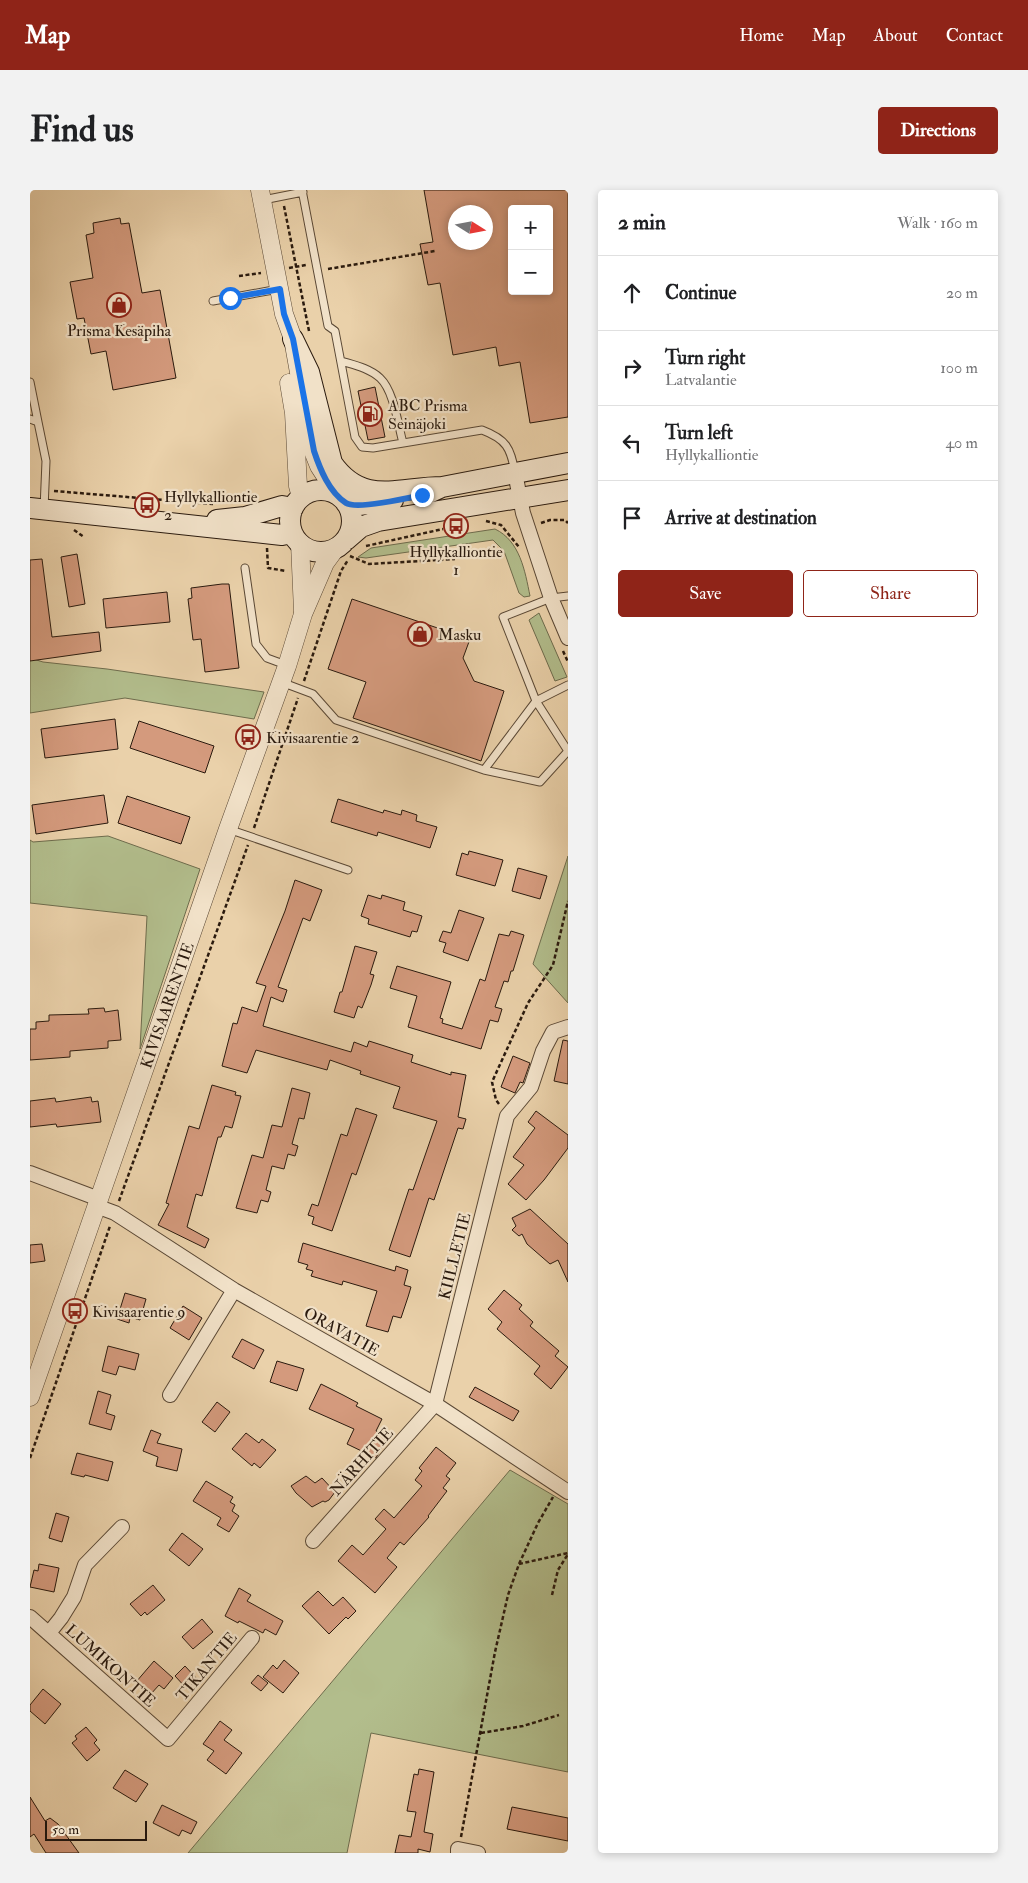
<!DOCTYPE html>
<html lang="en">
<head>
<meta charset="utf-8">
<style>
	:root { --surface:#fff; --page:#f2f2f2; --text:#202124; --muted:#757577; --line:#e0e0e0; --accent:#8f2418 }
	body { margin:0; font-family:"IM FELL Double Pica",serif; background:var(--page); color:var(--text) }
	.controls { position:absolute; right:15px; top:15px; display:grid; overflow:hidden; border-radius:5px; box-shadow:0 2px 8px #0003 }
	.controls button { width:45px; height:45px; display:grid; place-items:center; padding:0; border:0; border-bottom:1px solid var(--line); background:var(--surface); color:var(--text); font:25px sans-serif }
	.compass { position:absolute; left:418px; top:15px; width:45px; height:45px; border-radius:50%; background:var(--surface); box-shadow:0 2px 8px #0003; rotate:101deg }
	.scale { position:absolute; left:15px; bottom:12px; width:102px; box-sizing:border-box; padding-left:5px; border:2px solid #2a1a0e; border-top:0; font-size:14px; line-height:18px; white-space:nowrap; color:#2a1a0e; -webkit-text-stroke:4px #f1e1c8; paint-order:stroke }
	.stop { position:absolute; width:15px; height:15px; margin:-11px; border:4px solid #1a73e8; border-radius:50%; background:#fff }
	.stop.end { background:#1a73e8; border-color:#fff; box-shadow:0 1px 5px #0008 }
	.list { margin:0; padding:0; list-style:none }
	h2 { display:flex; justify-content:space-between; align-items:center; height:65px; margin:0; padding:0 20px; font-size:21px }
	h2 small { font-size:16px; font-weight:400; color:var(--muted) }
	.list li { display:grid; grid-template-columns:32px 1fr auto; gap:15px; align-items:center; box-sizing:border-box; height:75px; padding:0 20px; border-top:1px solid var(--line) }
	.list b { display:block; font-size:19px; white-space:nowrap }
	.list p { margin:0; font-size:16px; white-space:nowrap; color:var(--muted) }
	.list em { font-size:16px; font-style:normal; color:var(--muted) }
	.actions { display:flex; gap:10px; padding:15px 20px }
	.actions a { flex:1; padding:11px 0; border:1px solid var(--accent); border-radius:5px; text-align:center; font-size:18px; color:var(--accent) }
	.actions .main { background:var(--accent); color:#fff }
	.icon { flex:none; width:28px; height:28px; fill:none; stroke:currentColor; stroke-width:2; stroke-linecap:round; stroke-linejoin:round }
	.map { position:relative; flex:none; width:538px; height:1663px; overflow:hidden; border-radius:5px }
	header { display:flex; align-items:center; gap:30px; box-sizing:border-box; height:70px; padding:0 25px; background:var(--accent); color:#fff }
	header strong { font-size:24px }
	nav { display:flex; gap:28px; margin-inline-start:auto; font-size:18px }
	.intro { display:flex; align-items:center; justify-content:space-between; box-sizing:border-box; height:120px; padding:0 30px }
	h1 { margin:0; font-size:35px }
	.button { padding:12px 22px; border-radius:5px; background:var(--accent); color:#fff; font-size:18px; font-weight:700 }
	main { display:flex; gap:30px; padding:0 30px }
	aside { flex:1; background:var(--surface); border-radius:5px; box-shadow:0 2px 8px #0003 }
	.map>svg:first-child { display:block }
	.green { fill:#b2bd8c; stroke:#6e6c4d }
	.building { fill:#d49a7d; stroke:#2a1a0e; fill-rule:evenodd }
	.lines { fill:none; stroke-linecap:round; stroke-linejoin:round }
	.service-casing { stroke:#5a4835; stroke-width:9 }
	.minor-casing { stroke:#5a4835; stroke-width:16 }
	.tertiary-casing { stroke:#5a4835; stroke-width:19 }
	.secondary-casing { stroke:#2a1a0e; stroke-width:22 }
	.path { stroke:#2a1a0e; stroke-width:2.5; stroke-dasharray:4 2.5; stroke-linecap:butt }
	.service { stroke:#f1e1c8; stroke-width:7 }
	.minor { stroke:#f1e1c8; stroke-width:14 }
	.tertiary { stroke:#f1e1c8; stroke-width:18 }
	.secondary { stroke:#f1e1c8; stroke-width:20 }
	.route { stroke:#1a73e8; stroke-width:6 }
	.labels { text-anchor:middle; stroke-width:4.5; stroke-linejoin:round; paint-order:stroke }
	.poi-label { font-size:16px; fill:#2a1a0e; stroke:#f1e1c8; text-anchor:start }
	.street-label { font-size:16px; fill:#2a1a0e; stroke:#f1e1c8 }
</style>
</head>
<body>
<header>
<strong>Map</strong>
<nav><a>Home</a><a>Map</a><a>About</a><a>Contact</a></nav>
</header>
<div class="intro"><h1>Find us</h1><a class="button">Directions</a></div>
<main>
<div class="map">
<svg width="538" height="1663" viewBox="0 0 538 1663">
	<rect width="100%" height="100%" fill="#ead1aa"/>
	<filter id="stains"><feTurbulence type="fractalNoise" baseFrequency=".004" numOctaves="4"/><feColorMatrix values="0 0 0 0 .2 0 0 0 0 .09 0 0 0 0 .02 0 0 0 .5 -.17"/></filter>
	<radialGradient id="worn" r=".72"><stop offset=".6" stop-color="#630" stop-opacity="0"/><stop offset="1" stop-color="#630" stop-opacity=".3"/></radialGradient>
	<path class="green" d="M465,339c25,12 30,42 35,67l-6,1 -5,-4 -15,-42 -11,-11 -127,18 -8,-1 13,-9z
		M509,423l28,64 -12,4 -26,-61z
		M0,468l13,4 64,7 157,23 -10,27 -129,-21 -95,15z
		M78,646l92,33 -60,180 7,-133 -117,-13v-63l3,2z
		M538,666v147l-35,-39z
		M480,1280l58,34v268l-197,-39 -24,120h-159z"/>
	<path class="building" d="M394,0h144v227l-38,6 -10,-61 -21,4 -3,-19 -43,8 -13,-72 -12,2 -8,-41 13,-2zM482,19h37v82h-37zM426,22h30v30h-30z
		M90,28l1,6 8,-1 13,70 18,-3 16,88 -63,12 -7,-39 -15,3 -7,-36 -7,1 -7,-37 23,-4 -7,-43 8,-2 -1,-10z
		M345,197l10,50 -17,3 -10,-49z
		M47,364l8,50 -16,3 -8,-50z
		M12,369l10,78 47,-5 2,19 -71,10v-101z
		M192,394h7l10,84 -34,4 -4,-33 -8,1 -5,-41 4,-1 -1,-10z
		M137,402l3,30 -64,6 -3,-29z
		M322,409l118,40 -7,19 11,23 30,10 -23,70 -128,-43 13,-36 -38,-13z
		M85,529l3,30 -73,9 -4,-29z
		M109,531l75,25 -9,27 -75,-25z
		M74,605l4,28 -72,11 -4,-29z
		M97,606l63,21 -9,27 -63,-21z
		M308,609l45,14 1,-3 17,5 1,-5 15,5 -1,6 21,6 -7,21 -52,-16 -1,4 -46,-14z
		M439,661l34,9 -8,26 -39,-11 6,-22 6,2z
		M488,678l29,8 -7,23 -28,-8z
		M265,690l27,10 -12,31 -7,-3 -25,69 9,3 -4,12 -12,-5 -8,29 88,26 3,-10 13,5 2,-6 44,14 -2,7 40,13v-3l15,3 -8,42 8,2 -3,10 -5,-1 -24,72 -5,-2 -19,59 -21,-7 20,-61 4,1 24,-69 -44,-13 7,-21 -40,-13 1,-3 -31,-11 -3,10 -71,-20 -9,23 -25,-7 11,-43 4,1 5,-17 15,5 9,-26 -10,-3 29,-72z
		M338,705l13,4 1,-4 23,7 -2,8 19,6 -5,16 -5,-1 -2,6 -42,-13 1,-5 -8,-3z
		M429,720l25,8 -16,43 -25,-9 3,-9 -7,-2 4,-10 8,2z
		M481,741l13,4 -11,36h-2l-3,11 -4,-1 -9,26 7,2 -4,13 -8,-2 -9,29 -73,-22 9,-31 -27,-8 7,-22 54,16 -11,36 3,1 -1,4 20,6 18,-50 5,2 14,-47 10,2z
		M325,756l22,6 -7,22 4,1 -3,10 -9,23 -4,-2 -4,12 -20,-6 6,-20h2z
		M74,818l1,4 13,-2 3,30 -13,1v7l-38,3v6l-40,3v-31h6v-7l13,-1v-6l40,-1 -1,-5z
		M533,850l5,1v43l-14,-3z
		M483,866l17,7 -7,20 -3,-1 -5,11 -14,-6z
		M182,895l24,7 -1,3 6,1 -9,32 -7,-2 -4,11h-3l-16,59 -6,-2 -9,33 22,12 -4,9 -47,-23 11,-21 -3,-1 23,-77 10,3z
		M262,898l18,5 -6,26 -5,-1 -7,26 6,2 -3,10 -7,-2 -4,15 -12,-3 -6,24 5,2 -3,10 -7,-2 -4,13 -21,-5 16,-53 11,3 9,-33 10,2z
		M61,907l1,5 6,-1 3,21 -44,5 -1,-3 -26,3v-26l25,-3 1,4z
		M326,918l21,7 -21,60 -4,-2 -20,58 -20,-7 2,-7 -6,-2 4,-11 6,2 23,-72 6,2z
		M506,921l32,24v13l-24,32 -18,20 -18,-16 16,-19 -11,-8 22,-29 -7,-6z
		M500,1019l38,35v38l-10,-22 -8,4 -23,-20 -5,-10 -3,2 -7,-6 4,-4 -4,-8z
		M273,1053l92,28 1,-5 12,4 -4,15 7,2 -3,10 -7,21 -8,-2 -5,16 -22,-6 11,-35 -34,-10 -1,4 -31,-9 2,-5 -7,-2 2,-4 -10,-3z
		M12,1054l3,17 -15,2v-18z
		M474,1100l18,15 -3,4 14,13 -3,4 29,25 -4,5 13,11 -17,22 -17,-15 6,-8 -43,-37 5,-7 -14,-13z
		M95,1103l21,6 -6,21 -10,-3 -1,6 -12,-4z
		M153,1116l19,12 -13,22 -19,-12z
		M212,1149l22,11 -10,19 -22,-12z
		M78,1156l31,8 -4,16 -16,-4 -3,9 -14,-4z
		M247,1171l27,8 -7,22 -27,-9z
		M291,1194l22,11 15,8 -2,3 26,13 -6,12 11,5 -11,22 -29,-14 7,-15 -45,-20z
		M445,1197l44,24 -6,10 -44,-24z
		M68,1201l13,4 -5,18 9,3 -4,14 -22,-6z
		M187,1212l13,10 -15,20 -13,-10z
		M121,1240l10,4 -4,9 25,6 -5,22 -21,-5 2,-9 -15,-6z
		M216,1243l13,10 3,-4 14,11 -16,18 -6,-5 -2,3 -20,-17z
		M406,1257l20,16 -10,13 4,3 -7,9 4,3 -19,25 1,1 -25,28 -4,-3 -13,16 10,9 -22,26 -37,-32 14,-16 11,10 23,-26 -11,-10 9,-10 10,9 28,-32 -7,-6 7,-9 -3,-3z
		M47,1263l36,9 -5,19 -23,-6 -1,2 -13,-3z
		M276,1286l9,7 7,-5 13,14 -6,8 -4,2 -2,-1 -11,6 -16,-14 -5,-7z
		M176,1291l27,16 -3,5 5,3 -3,6 7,5 -10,16 -12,-7 4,-7 -28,-17z
		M26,1323l13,4 -7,25 -13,-4z
		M152,1343l21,16 -14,17 -20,-16z
		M9,1374l20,4 -5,24 -24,-5 4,-17 4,1z
		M123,1395l12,15 -18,15 -2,-3 -4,4 -11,-12z
		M209,1398l12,7 -4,6 36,20 -7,14 -11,-6 -2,4 -24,-12 -1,2 -13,-7z
		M288,1401l15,15 10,-9 13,14 -8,8 -2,-2 -17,17 -27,-28z
		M172,1429l11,13 -20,17 -11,-12z
		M254,1470l15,13 -16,20 -20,-16 10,-12 4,4z
		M124,1471l19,17 -9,11 -5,-4 -9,10 -14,-13z
		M155,1476l12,13 -10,10 -12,-13z
		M228,1485l10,8 -7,8 -10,-8z
		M13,1499l18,15 -16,20 -15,-13v-6z
		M190,1531l12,9 -8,10 18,13 -16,21 -19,-14 7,-9 -11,-7z
		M56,1537l11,13 -3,3 6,7 -13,11 -15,-18 5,-4 -2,-3z
		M389,1579l15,3 -10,60 9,2 -3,18 -12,-3v4h-23l4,-18 12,2 5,-25 -9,-1 7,-37 4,1z
		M95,1580l23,14 -12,18 -23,-14z
		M0,1607l15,24 5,-3 8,6 21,29h-33l-12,-19 -4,3z
		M132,1615l35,17 -6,12 -9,-4 -3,6 -26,-13z
		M482,1617l56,11v23l-61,-12z"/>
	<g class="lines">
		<defs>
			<path id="service" d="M272,0l26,136 7,5 20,106 7,10 11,1 109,-18c24,9 29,18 33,43
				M233,10l40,-8
				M183,111l66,-12
				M311,171c13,4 28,7 39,17 14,13 18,47 23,65
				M0,192l8,40
				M0,229l8,3 8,39 -2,48
				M215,378l11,76 11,14 19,7
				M538,406l-17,2 -48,19 33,84 32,50
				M251,492l32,12 23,26 148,50 52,-69 32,-16
				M454,580l56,12 28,-31
				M198,639l120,41"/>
			<path id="minor" d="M485,283l8,40 28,85 17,40
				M0,983l69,26
				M66,1016l19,7 119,77 201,114 133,88
				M140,1205l64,-105
				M283,1351l122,-137 72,-288 24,-29 12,-36 10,-19 15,-5
				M0,1427l138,122 84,-101
				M19,1443l12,-15 13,-21 11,-32 37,-38
				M428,1663v-4l20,4"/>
			<g id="tertiary">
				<path d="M230,0l24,124 9,25 20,112 6,15 18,28"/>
				<path d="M259,193l5,30 4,73 3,11"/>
				<path d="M270,353l3,68"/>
				<path id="s1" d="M0,1207l198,-568 59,-163 16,-52 22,-51 11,-15"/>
			</g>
			<path id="secondary" d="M263,149l16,33 23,91c31,44 66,24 110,24
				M260 331a31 31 0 1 1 62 0a31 31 0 1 1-62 0Z
				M401,302l11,-5 126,-24
				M316,313l13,2 34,-5
				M0,318l252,27 10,-2
				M187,330l28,-3 37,-11 11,2
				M316,350l15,-13 17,-6 190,-31"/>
		</defs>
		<use href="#service" class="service-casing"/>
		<use href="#minor" class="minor-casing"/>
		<use href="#tertiary" class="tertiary-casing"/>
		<use href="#secondary" class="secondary-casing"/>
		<path class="path" d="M254,16l25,125
			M259,78l17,-3
			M298,79l107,-18
			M209,86l22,-3
			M24,301l159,13
			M456,331l15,4 18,22
			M511,333l9,-3h15l3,3
			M44,340l10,7
			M336,356l77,-17
			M237,358l1,20 18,3
			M320,366l19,8 86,-5
			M533,461l5,11
			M274,491l37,-110 7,-11
			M224,638l44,-130
			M469,914l-3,-4 -4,-18 36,-79 25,-38 15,-64
			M89,1011l129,-356
			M0,1268l80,-232
			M489,1374l49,-11
			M522,1405l6,-25 10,-16
			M451,1543l42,-7 36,-11
			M431,1647l34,-185 13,-57 11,-31 19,-41 15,-26"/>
		<use href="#service" class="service"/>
		<use href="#minor" class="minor"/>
		<use href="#tertiary" class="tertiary"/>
		<use href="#secondary" class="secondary"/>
	</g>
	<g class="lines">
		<path class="route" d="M200,108l50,-9 4,25 9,25 21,112c6,18 15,41 32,52 11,7 62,-5 76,-8"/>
	</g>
	<defs>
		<symbol id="shop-ring" viewBox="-11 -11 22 22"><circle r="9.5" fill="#f1e1c8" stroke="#8f2418" stroke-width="1.5"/><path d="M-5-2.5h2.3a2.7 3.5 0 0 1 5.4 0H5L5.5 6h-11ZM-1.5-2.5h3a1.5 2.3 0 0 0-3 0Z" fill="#8f2418"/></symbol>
		<symbol id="fuel-ring" viewBox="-11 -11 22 22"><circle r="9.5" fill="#f1e1c8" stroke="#8f2418" stroke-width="1.5"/><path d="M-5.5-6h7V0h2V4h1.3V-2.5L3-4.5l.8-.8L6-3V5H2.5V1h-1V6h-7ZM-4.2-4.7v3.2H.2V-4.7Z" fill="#8f2418"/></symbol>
		<symbol id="bus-ring" viewBox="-11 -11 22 22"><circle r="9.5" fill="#f1e1c8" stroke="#8f2418" stroke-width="1.5"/><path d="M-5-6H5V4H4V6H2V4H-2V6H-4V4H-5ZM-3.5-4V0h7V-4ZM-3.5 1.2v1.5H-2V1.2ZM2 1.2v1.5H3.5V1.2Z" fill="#8f2418"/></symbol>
	</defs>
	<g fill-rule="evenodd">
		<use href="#shop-ring" x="75" y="101" width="28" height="28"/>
		<use href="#fuel-ring" x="326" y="210" width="28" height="28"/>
		<use href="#bus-ring" x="103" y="301" width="28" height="28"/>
		<use href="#bus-ring" x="412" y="322" width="28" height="28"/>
		<use href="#shop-ring" x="376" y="430" width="28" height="28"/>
		<use href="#bus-ring" x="204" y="533" width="28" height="28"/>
		<use href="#bus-ring" x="31" y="1107" width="28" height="28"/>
	</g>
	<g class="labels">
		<g class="poi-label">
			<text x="89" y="146" text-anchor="middle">Prisma Kesäpiha</text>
			<text x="358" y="221">ABC Prisma<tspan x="358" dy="18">Seinäjoki</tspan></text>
			<text x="134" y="312">Hyllykalliontie<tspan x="134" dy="18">2</tspan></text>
			<text x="426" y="367" text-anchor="middle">Hyllykalliontie<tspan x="426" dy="18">1</tspan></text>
			<text x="408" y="450">Masku</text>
			<text x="236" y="553">Kivisaarentie 2</text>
			<text x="62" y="1127">Kivisaarentie 9</text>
		</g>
		<g class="street-label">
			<text dy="6" stroke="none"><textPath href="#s1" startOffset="415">KIVISAARENTIE</textPath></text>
			<text transform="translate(424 1066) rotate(-76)" y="6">KIILLETIE</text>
			<text transform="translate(312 1141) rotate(29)" y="6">ORAVATIE</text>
			<text transform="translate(331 1271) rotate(-48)" y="6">NÄRHITIE</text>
			<text transform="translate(81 1475) rotate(42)" y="6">LUMIKONTIE</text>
			<text transform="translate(176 1476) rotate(-50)" y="6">TIKANTIE</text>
		</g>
	</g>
	<rect width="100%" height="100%" filter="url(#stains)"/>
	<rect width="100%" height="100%" fill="url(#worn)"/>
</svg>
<div class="controls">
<button>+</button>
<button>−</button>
</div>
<svg class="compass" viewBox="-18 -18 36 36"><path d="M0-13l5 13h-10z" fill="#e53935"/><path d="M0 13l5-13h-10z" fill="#757577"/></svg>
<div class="scale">50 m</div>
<div class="stop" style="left:200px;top:108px"></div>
<div class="stop end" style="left:392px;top:305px"></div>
</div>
<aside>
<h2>2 min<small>Walk · 160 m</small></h2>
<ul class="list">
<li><svg class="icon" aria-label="ahead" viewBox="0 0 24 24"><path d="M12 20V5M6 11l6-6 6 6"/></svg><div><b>Continue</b></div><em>20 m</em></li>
<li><svg class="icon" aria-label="right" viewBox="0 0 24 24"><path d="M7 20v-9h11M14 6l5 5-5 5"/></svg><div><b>Turn right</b><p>Latvalantie</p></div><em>100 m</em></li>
<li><svg class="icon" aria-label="left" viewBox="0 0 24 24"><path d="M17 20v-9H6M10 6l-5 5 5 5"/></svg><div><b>Turn left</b><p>Hyllykalliontie</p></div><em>40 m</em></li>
<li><svg class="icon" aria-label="arrive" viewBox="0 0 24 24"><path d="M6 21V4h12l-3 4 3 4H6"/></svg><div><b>Arrive at destination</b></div></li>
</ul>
<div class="actions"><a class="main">Save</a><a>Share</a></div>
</aside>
</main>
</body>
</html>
